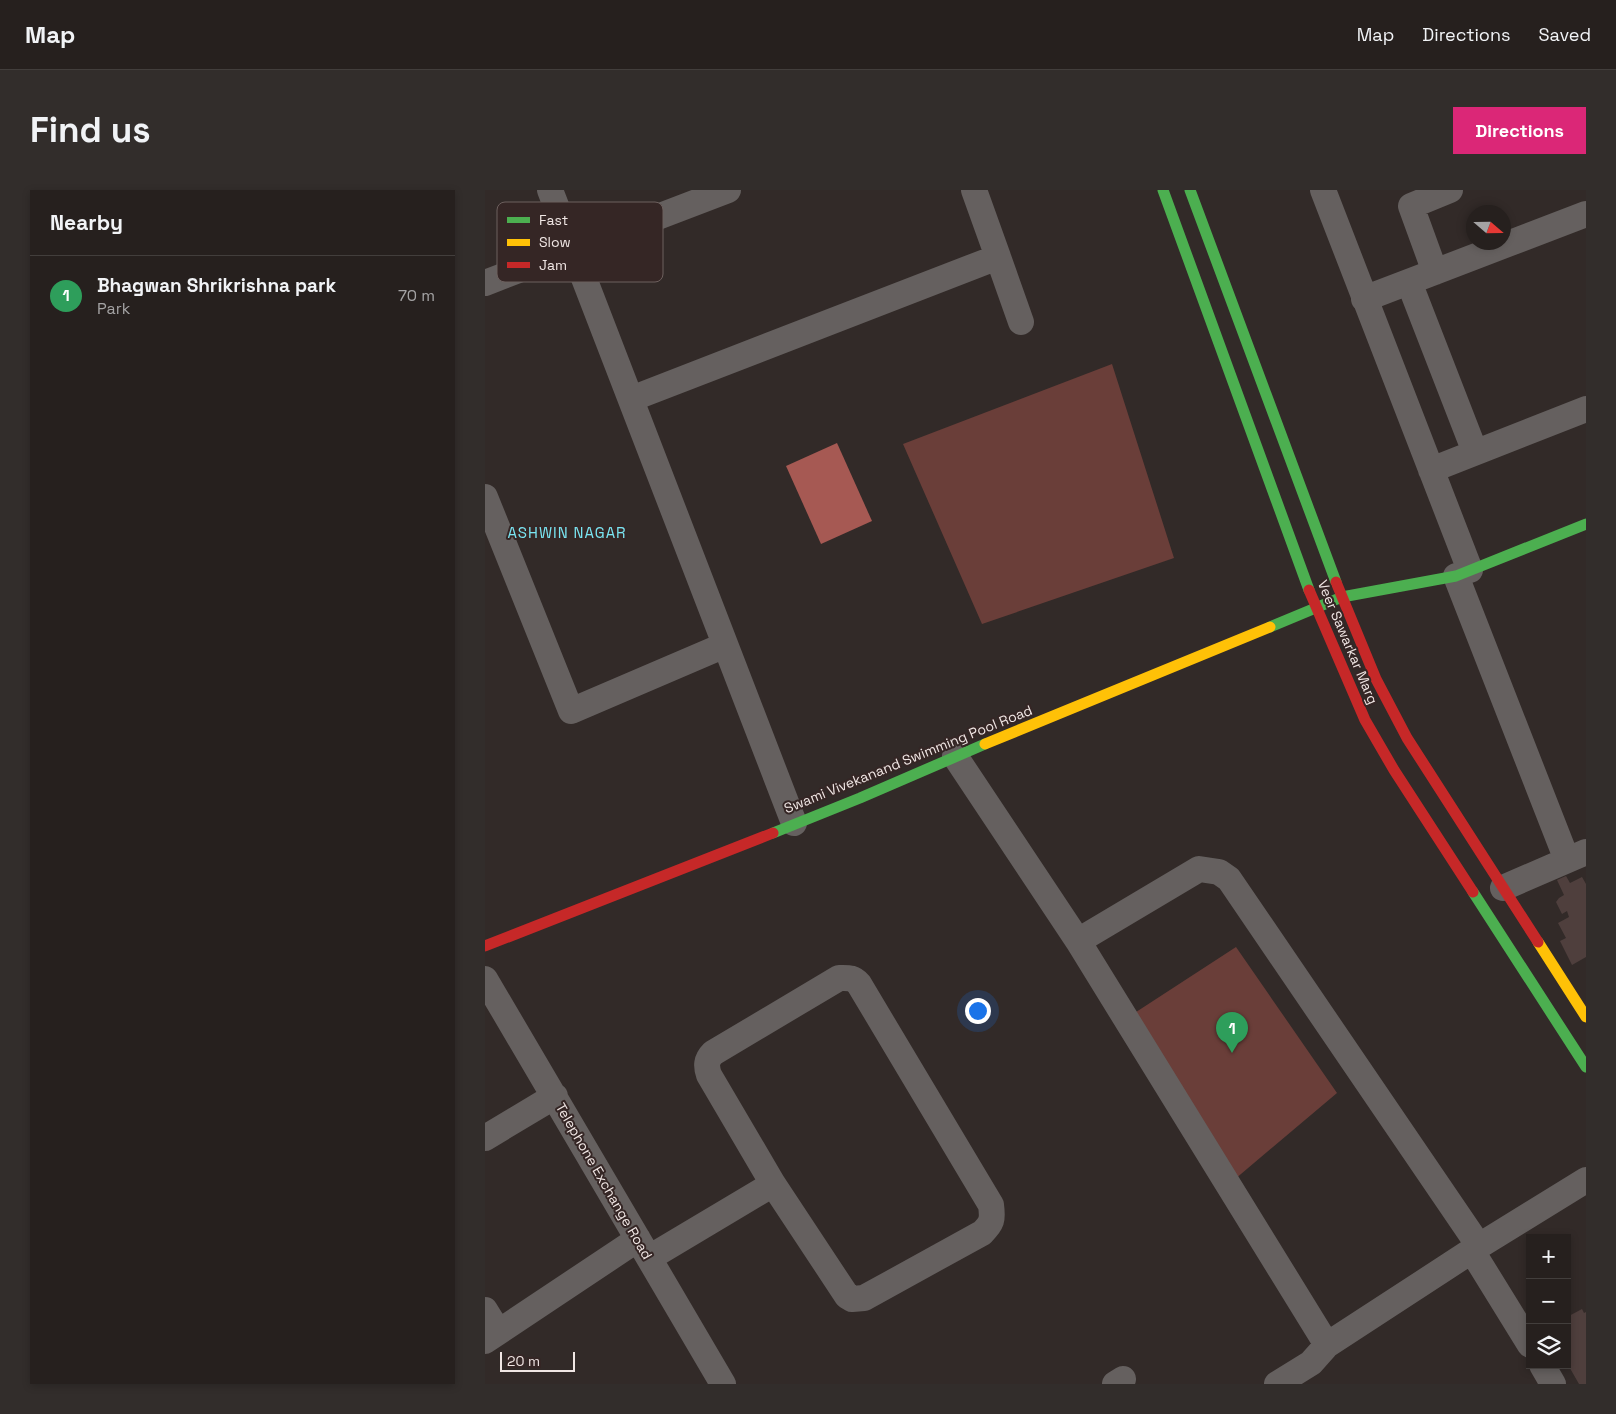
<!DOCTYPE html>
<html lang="en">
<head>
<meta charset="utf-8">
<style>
	:root { --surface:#26201e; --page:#322d2b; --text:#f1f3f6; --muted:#a4a3a4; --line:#423e3c; --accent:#db2777 }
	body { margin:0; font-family:"Space Grotesk",sans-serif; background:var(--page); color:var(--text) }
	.controls { position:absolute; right:15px; bottom:15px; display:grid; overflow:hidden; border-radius:0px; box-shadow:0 2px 8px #0003 }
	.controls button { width:45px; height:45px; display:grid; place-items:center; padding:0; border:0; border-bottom:1px solid var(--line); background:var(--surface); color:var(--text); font:25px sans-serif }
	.compass { position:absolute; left:981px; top:15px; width:45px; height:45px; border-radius:50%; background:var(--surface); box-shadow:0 2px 8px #0003; rotate:110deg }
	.scale { position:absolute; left:15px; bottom:12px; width:75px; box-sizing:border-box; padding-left:5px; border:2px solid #f0e6e4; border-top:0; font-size:14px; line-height:18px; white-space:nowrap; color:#f0e6e4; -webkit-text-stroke:4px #352625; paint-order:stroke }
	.you { position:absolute; left:492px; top:820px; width:18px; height:18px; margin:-12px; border:4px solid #fff; border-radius:50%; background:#1a73e8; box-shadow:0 0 0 8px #1a73e833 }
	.badge { display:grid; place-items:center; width:32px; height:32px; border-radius:50%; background:var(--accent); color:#fff; font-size:16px; font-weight:700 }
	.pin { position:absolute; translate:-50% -41px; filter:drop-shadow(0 1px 2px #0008) }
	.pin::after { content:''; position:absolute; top:26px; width:18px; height:15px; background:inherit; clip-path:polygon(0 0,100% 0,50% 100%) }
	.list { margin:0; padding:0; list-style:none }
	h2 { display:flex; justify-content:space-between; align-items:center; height:65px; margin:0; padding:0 20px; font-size:21px }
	h2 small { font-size:16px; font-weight:400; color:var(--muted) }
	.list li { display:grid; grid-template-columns:32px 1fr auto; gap:15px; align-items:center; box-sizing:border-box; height:80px; padding:0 20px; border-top:1px solid var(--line) }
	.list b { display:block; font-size:19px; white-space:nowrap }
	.list p { margin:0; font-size:16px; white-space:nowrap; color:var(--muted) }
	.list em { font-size:16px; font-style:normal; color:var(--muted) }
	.icon { flex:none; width:28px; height:28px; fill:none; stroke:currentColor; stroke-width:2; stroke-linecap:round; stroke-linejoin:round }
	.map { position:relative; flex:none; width:1101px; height:1194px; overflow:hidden; border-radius:0px }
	header { display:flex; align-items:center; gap:30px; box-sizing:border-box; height:70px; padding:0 25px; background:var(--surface); border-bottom:1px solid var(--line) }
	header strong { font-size:24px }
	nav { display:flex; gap:28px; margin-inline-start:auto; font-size:18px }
	.intro { display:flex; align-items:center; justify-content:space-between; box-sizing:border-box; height:120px; padding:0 30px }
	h1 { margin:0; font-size:35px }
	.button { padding:12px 22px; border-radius:0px; background:var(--accent); color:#fff; font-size:18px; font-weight:700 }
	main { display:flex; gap:30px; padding:0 30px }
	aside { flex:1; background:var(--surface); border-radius:0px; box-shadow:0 2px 8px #0003 }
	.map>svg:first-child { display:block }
	.green { fill:#6a3e39 }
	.water { fill:#a65953 }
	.building { fill:#4f3f3d }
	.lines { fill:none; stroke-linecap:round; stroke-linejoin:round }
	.street { stroke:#65605f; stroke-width:26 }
	.fast { stroke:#4caf50; stroke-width:11 }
	.slow { stroke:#ffc107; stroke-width:11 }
	.jam { stroke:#c62828; stroke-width:11 }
	.labels { text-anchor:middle; stroke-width:4; stroke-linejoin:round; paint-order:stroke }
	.street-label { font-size:14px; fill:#f0e6e4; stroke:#352625 }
	.neighbourhood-label { font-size:15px; letter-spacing:1px; fill:#7ae5f2; stroke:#352625 }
	.key { fill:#352625; stroke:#6d605e; stroke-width:1 }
	.key-label { font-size:14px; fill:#f0e6e4 }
</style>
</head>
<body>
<header>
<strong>Map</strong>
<nav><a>Map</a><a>Directions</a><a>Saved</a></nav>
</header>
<div class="intro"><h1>Find us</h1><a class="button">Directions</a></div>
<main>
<aside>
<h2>Nearby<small></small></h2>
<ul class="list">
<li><span class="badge" style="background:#2e9e5b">1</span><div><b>Bhagwan Shrikrishna park</b><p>Park</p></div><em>70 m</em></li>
</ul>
</aside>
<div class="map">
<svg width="1101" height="1194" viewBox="0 0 1101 1194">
	<rect width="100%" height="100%" fill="#322a28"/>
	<path class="green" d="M627,174l62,194 -192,66 -79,-180z
		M751,757l101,146 -109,92 -95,-171z"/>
	<path class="water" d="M352,253l35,78 -51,23 -35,-78z"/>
	<path class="building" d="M1081,686l4,7 12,-6 4,7v73l-14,8 -12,-24 6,-3 -8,-15 11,-6 -2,-6 -5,3 -6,-12 3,-4 5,-3 -7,-15z
		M1097,1119l2,4 2,-1v72h-7l-12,-21v-46z"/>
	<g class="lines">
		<path class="street" d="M65,0l244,633
			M838,0l147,380
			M513,67l23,65
			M950,82l-24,-66 39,-16
			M924,92l66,170
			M0,93l243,-93
			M879,109l222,-85
			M146,209l367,-142 -24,-67
			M946,280l155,-61
			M0,307l86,214 154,-66
			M971,386l111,284
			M470,566l123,185 249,404
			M1018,698l83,-36
			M593,751l121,-72 20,3 10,7 250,367
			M354,788c9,0 14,-1 20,6l132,221c2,15 1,18 -9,28l-118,65 -12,1 -5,-3 -74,-112 -64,-109c-3,-9 -3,-15 4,-22z
			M0,789l238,405
			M0,948l70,-42
			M987,1061l58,94
			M164,1068l124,-74
			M0,1120l13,21
			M0,1151l153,-102
			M1057,1175l11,19
			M630,1194l8,-5
			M792,1194l34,-21 16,-18 152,-99 107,-66"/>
		<path class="fast" d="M678,0l146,400
			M705,0l146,392
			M785,437l72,-30 114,-21 130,-52
			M288,643l87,-35 125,-54
			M988,702l113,175"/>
		<path class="slow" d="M500,554l285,-117
			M1053,752l48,75"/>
		<path class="jam" d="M851,392l40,97 31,59 131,204
			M824,400l56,130 29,50 79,122
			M0,756l288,-113"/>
	</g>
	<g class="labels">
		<g class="street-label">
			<text transform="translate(863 452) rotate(67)" y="5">Veer Sawarkar Marg</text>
			<text transform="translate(423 569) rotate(-22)" y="5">Swami Vivekanand Swimming Pool Road</text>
			<text transform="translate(119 991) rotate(60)" y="5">Telephone Exchange Road</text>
		</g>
		<g class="neighbourhood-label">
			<text x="82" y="348">ASHWIN NAGAR</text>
		</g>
	</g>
	<rect x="12" y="12" width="166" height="80" rx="8" class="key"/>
	<rect x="22" y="27" width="23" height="6" fill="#4caf50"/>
	<rect x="22" y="49" width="23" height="7" fill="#ffc107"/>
	<rect x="22" y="72" width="23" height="6" fill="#c62828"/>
	<g class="key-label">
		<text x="54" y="35">Fast</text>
		<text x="54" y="57">Slow</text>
		<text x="54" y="80">Jam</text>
	</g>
</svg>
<div class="controls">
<button>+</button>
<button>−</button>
<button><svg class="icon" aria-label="layers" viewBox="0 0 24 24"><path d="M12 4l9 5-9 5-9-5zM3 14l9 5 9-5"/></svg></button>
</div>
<svg class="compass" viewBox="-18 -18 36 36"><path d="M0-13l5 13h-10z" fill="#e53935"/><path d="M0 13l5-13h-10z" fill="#a4a3a4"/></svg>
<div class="scale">20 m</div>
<div class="you"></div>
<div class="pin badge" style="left:747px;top:863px;background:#2e9e5b">1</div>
</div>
</main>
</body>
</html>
